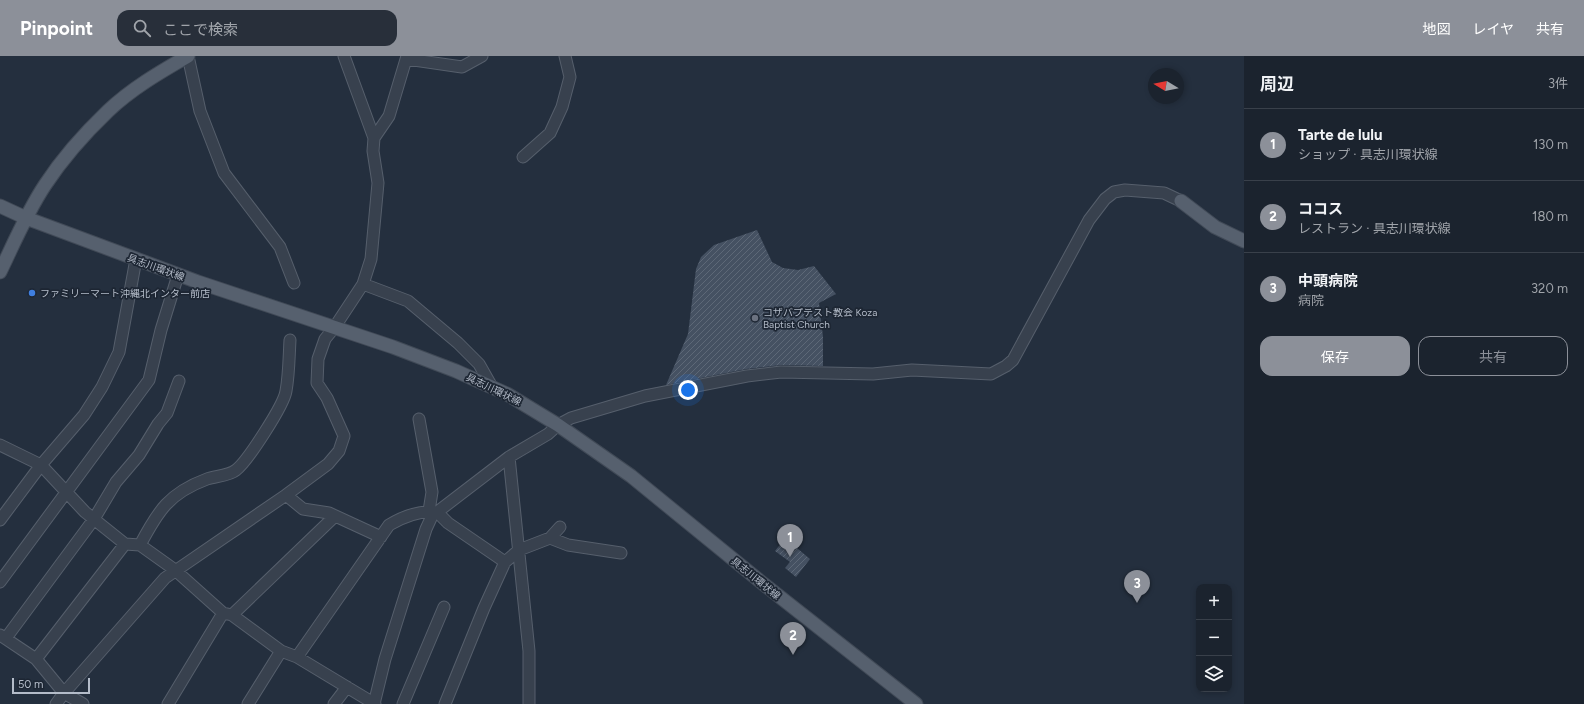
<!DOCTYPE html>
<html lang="ja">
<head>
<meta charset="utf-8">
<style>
	:root { --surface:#1b232e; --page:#282f3a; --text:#f1f3f6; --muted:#a0a4aa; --line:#39404a; --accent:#8c9099 }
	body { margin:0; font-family:Figtree,"Noto Sans JP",sans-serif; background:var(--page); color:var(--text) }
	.controls { position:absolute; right:12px; bottom:12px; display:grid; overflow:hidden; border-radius:8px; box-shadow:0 2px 6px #0003 }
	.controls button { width:36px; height:36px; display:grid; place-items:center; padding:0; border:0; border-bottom:1px solid var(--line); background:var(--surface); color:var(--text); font:20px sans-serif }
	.compass { position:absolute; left:1148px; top:12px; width:36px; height:36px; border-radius:50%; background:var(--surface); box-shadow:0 2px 6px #0003; rotate:280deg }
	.scale { position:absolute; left:12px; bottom:10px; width:78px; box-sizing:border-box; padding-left:4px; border:2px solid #b4bcc9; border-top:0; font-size:11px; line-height:14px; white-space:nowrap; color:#b4bcc9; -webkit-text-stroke:3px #1d2633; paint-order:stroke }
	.you { position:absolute; left:688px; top:334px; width:14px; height:14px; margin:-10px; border:3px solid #fff; border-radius:50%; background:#1a73e8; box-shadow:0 0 0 6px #1a73e833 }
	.badge { display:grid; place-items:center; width:26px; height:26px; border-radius:50%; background:var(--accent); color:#fff; font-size:13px; font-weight:700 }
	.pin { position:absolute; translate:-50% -33px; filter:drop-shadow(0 1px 2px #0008) }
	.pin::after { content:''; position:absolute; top:21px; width:14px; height:12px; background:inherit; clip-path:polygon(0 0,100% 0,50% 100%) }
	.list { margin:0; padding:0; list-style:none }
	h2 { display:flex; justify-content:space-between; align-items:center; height:52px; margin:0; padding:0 16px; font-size:17px }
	h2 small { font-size:13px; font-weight:400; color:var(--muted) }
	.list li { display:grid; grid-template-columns:26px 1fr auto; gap:12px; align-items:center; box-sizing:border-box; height:72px; padding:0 16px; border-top:1px solid var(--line) }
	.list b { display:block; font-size:15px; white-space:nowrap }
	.list p { margin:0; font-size:13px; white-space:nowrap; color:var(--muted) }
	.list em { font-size:13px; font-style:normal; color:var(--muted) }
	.actions { display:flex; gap:8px; padding:12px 16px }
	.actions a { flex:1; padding:9px 0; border:1px solid var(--accent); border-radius:12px; text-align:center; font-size:14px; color:var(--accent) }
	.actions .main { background:var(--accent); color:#fff }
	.icon { flex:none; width:22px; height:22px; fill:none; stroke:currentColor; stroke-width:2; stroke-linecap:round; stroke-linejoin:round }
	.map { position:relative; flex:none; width:1244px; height:648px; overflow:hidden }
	header { display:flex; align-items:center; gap:24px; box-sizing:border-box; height:56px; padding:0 20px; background:var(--accent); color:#fff }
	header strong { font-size:19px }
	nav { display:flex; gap:22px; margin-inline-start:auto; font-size:14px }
	.search { width:280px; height:36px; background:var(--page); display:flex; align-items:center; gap:10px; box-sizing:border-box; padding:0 14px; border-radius:12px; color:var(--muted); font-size:15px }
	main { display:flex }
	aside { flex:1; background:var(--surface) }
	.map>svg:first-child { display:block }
	.building { fill:url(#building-hatch) }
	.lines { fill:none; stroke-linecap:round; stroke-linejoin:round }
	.minor-casing { stroke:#565f6c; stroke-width:13 }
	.major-casing { stroke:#414a57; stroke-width:15 }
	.minor { stroke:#38414e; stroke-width:11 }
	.major { stroke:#56606e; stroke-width:13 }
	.shop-dot { fill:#3f7fe0; stroke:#1d2633; stroke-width:1.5 }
	.worship-dot { fill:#6b7280; stroke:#1d2633; stroke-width:1.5 }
	.labels { text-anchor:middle; stroke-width:3.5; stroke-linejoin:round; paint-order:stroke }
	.street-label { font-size:10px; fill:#b4bcc9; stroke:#1d2633 }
	.poi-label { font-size:10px; fill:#b4bcc9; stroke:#1d2633; text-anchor:start }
</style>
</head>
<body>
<header>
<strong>Pinpoint</strong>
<div class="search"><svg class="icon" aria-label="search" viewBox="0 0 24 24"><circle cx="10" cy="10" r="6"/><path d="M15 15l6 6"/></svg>ここで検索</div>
<nav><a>地図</a><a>レイヤ</a><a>共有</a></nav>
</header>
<main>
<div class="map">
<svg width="1244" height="648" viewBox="0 0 1244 648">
	<defs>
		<pattern id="building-hatch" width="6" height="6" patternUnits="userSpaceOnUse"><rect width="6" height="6" fill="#455162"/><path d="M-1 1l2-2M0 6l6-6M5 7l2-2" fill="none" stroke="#5d6877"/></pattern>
	</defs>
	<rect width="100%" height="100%" fill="#242f3e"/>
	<path class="building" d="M757,174l15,32 11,6 15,2 16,-4 22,28 -17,9 4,34v29l-42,-1 -35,4 -80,16 22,-51 8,-65 5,-12 13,-12z
		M785,482l25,21 -14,18 -11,-9 5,-6 -15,-11z"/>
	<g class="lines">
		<defs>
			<path id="minor" d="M188,0l12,55 24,62 56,74 14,36
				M407,3l55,8 20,-11
				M374,82l15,-22 18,-60
				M523,101l27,-24 12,-26 8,-30 -5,-21
				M363,228l45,17 50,42 21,21 13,23
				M419,363l13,73 -3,19
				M0,389l41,20 44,47 40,32 15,1 35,25 48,43 9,2 49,36 16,6 78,47
				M509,401l20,194v53
				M286,439l17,14 26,4 52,24
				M0,464l41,-55 43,-50 18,-28 17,-35 17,-93
				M550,482l10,-11
				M140,489c18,-34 29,-52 67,-66 8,-3 22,-3 29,-9 11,-8 48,-65 50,-79 3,-16 3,-34 4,-51
				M0,526l149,-202 12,-50 17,-55
				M232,559l103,-99
				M0,579l36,24 28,34 19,11
				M6,582l88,-119 22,-37 23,-27 19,-31 9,-11 12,-32
				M297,601l92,-132c15,-9 30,-15 48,-13l11,11 57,39
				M36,603l89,-115
				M56,648l8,-11 101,-115 121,-83 42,-31 11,-13 5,-15 -17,-38 -10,-15 1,-24 7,-20 9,-11 29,-44 8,-25 7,-76 -5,-32 1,-13 -30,-82
				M168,648l55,-91
				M248,648l33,-53
				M334,648l13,-17
				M374,648l11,-45 41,-130 6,-13 77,-59 39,-23 10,-9 13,-7 74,-22 102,-20 34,-4 92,2 39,-4 79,4 15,-8 7,-6 76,-140 16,-21 9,-7 11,-2 39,3 17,8
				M403,648l41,-97
				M445,648l39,-96 21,-46 14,-12 31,-12 18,7 53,8"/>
			<path id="major" d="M1181,145l34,26 29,14
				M0,150l26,12 172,64 195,65 63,24 51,23 51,31 73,51 130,106 155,122
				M0,216c14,-29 27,-60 45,-87 17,-26 40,-52 63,-74 23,-22 52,-39 80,-55"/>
		</defs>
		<use href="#minor" class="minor-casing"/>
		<use href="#major" class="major-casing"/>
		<use href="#minor" class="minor"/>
		<use href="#major" class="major"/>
	</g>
	<circle class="shop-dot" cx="32" cy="237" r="4"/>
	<circle class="worship-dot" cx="755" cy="262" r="4"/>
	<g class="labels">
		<g class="street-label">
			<text transform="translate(156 211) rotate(20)" y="4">具志川環状線</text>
			<text transform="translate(494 333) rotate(26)" y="4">具志川環状線</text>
			<text transform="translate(756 522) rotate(39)" y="4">具志川環状線</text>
		</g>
		<g class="poi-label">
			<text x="40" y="241">ファミリーマート沖縄北インター前店</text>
			<text x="763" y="260">コザバプテスト教会 Koza<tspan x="763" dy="12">Baptist Church</tspan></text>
		</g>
	</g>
</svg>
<div class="controls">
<button>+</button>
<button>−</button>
<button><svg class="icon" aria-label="layers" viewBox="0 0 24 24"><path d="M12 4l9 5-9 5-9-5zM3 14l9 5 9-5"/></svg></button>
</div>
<svg class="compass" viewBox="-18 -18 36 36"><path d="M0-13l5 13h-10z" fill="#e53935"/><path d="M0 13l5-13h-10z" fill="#a0a4aa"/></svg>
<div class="scale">50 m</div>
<div class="you"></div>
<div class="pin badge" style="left:790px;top:501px">1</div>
<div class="pin badge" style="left:793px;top:599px">2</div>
<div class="pin badge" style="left:1137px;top:547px">3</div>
</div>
<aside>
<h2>周辺<small>3件</small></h2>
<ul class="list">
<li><span class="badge">1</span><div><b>Tarte de lulu</b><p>ショップ · 具志川環状線</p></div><em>130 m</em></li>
<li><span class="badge">2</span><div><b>ココス</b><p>レストラン · 具志川環状線</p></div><em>180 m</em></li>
<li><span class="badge">3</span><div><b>中頭病院</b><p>病院</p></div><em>320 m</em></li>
</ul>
<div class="actions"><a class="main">保存</a><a>共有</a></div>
</aside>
</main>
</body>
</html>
